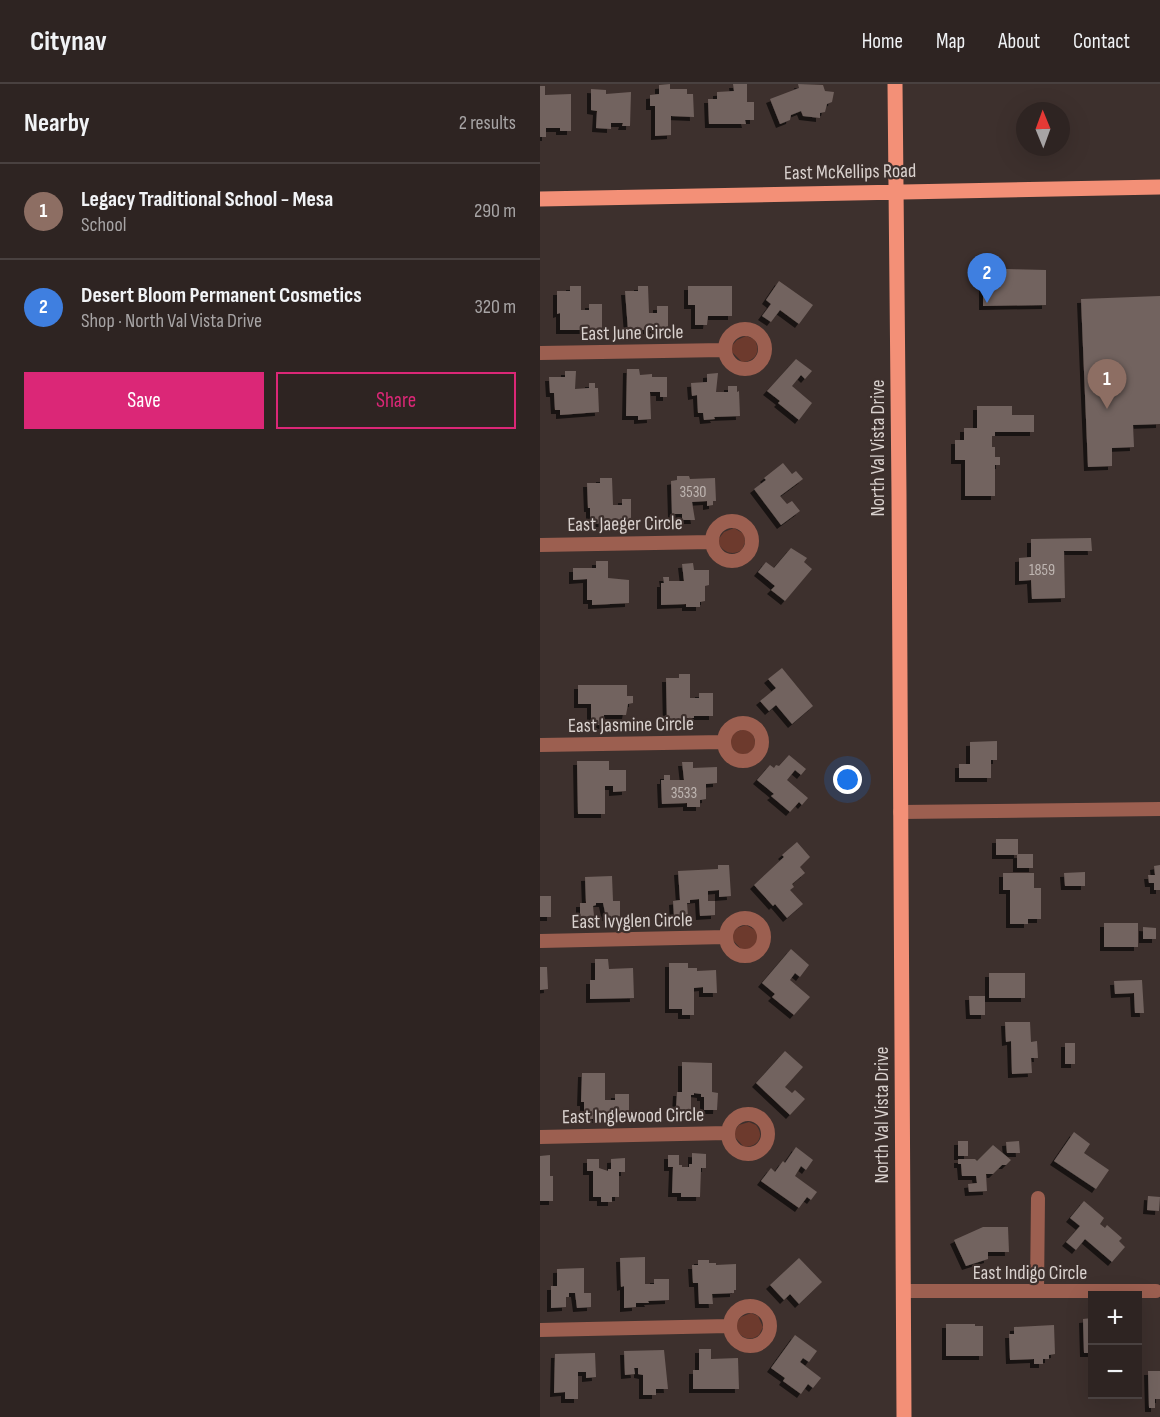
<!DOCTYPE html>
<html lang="en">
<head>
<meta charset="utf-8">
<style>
	:root { --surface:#2e2422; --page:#362c2a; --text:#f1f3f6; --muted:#a7a4a5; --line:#494140; --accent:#db2777 }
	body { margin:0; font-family:"Sofia Sans Condensed",sans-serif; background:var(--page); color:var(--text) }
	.controls { position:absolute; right:18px; bottom:18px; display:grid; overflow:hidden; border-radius:0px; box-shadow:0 6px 24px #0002 }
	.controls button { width:54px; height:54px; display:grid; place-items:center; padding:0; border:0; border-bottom:2px solid var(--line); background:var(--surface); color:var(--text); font:30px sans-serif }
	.compass { position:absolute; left:476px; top:18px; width:54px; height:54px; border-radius:50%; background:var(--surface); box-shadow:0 6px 24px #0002; rotate:359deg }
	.you { position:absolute; left:308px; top:696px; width:21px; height:21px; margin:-15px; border:4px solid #fff; border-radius:50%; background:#1a73e8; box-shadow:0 0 0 9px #1a73e833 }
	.badge { display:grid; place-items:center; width:39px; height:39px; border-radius:50%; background:var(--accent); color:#fff; font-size:20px; font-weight:700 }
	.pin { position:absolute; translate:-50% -50px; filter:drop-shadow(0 2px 3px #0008) }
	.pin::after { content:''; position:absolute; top:32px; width:21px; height:18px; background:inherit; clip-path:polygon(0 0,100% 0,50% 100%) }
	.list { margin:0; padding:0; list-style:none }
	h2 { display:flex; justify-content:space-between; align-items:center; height:78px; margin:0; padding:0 24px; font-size:26px }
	h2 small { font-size:20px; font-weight:400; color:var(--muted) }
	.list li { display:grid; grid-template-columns:39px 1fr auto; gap:18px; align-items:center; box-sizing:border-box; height:96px; padding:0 24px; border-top:2px solid var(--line) }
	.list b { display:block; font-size:22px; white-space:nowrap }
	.list p { margin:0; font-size:20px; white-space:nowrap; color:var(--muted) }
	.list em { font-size:20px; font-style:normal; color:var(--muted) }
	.actions { display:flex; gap:12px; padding:18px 24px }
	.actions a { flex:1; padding:14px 0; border:2px solid var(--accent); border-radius:0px; text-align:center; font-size:21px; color:var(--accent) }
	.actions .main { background:var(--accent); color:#fff }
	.map { position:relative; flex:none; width:620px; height:1333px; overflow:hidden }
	header { display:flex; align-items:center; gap:36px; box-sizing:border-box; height:84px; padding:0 30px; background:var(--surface); border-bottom:2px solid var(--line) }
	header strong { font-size:28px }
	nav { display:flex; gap:33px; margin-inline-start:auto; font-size:21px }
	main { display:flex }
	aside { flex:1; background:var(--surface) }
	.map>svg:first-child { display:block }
	.green { fill:#6d3a2d }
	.building { fill:#72635f; filter:url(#shadow) }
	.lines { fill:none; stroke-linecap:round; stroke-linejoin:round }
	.minor { stroke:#9c5f50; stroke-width:14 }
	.major { stroke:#f39077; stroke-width:15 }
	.labels { text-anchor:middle; stroke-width:4.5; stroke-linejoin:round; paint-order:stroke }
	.number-label { font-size:16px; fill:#bfb6b2 }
	.street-label { font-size:20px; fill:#d9d1ce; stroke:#3d302d }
</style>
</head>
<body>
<header>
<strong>Citynav</strong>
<nav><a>Home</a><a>Map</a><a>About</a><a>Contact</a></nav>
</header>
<main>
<aside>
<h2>Nearby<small>2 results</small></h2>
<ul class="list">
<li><span class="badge" style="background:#8d6e63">1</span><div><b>Legacy Traditional School - Mesa</b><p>School</p></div><em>290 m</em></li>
<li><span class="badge" style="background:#3f7fe0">2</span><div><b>Desert Bloom Permanent Cosmetics</b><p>Shop · North Val Vista Drive</p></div><em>320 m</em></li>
</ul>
<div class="actions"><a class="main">Save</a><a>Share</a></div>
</aside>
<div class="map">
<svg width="620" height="1333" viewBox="0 0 620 1333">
	<defs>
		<filter id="shadow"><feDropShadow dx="-4" dy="4" stdDeviation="0" flood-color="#0009"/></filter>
	</defs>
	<rect width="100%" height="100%" fill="#3d302d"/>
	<path class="green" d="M206,252l8,3c8,12 1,23 -12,23l-13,-13 8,-9z
		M194,444l10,6 1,8 -3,8c-11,7 -20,1 -25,-9l7,-9z
		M204,645l7,3c9,12 2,23 -12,23l-12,-13 7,-9z
		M206,841l11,6c3,12 -3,20 -15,19l-12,-13 7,-9z
		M209,1038l7,3c9,11 2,22 -12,22l-12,-13 7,-9z
		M211,1229l7,3 5,11 -4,8c-11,8 -20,1 -25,-9l7,-9z"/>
	<path class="building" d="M130,0v5h17v5h6l1,23 -23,-1v19l-16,1v-30h-5v-11l9,-1v-9z
		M193,0h14v18h7v18h-9l1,4h-37l-1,-25h9v-7l17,-1z
		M258,0l25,1 2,6 9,1 -2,10 -5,2 -2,8 -5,1v5l-17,-2 -2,-5 -10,4 -1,5 -10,4 -10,-25 29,-11z
		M0,2h5v9l26,-1v37h-11v-3h-14v9h-6z
		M51,5l15,1v4l25,-2 -1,34h-8l1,-3h-12v6l-15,-1 1,-17 -6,-1z
		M467,185l39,1v35l-63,1v-30h2v-4z
		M239,197l34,24 -14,19 -19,-14 -9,12 -9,-6 9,-12 -5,-4z
		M30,202h11v24h8v-6h13v26h-42v-17l-3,1v-23h13z
		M98,202h10l1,27h8v-7h11v24h-40l-3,-39h13z
		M148,202h44v30h-24l-1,9h-12v-20h-7z
		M620,212v128l-27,1 1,22 -22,1v18l-24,1 -7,-168z
		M256,275l16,12 -7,8 -4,-4 -9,11 20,17 -13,17 -21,-17 2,-2 -13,-10z
		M87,285h12l1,6 12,-1v3h15v20h-7v-5h-10l1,27 -13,1v-4h-12z
		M25,287h11l-1,18 14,-1v-5h6v5h3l1,24 -39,3v-5h-5l-1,-17h-4l-1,-16h16z
		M178,289l-2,19h12v-6h9v6l2,-1 1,25 -26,1 1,2 -11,1 -1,-7h-5l-1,-18 -5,1 -1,-13 16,-1v-8z
		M437,322h35v9h22v17h-39v4h-3v11h3v10h5v8h-5v31h-30v-36h-10v-20h9v-12h13z
		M243,379l9,11 4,-3 7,8 -23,17 7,8 5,-3 8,10 -19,14 -27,-36 12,-9 -2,-2z
		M137,392h12l1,3 25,-1 1,23h-3v4l-6,1v-5l-15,1 3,18h-13v-6h-10l-1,-33 6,-1z
		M60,394h12l1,27h9v-6h9v22l-41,3v-16h-2l-1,-25h13z
		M551,454l1,13h-28l1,47 -33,1 -1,-19 -12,1v-23l12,-1v-18z
		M251,464l16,10 -3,4 8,7 -27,32 -14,-11 4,-4 -17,-14 8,-10 8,6z
		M56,477h12v17l21,2v23l-37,2v-5h-5v-21l-14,1v-12h23z
		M153,479l1,7h15v15l-4,1v15l-5,1v5h-14v-3l-25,1v-22h3l-1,-6h6v4h15l-2,-17z
		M242,584l31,38 -21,18 -16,-19 -7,6 -9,-10 16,-13 -8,-9z
		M139,590h11v24h9v-5h14v23h-19v2h-13v5h-14l-1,-45h13z
		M38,601h49v11h6v7l-5,1 -2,11h-22v10h-13v-21h-13z
		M457,657v19h-6v18h-32v-14h11v-22z
		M249,671l17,14 -5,6 -6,-5 -8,10 21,18 -6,7 -3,-3 -9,10 -19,-16 3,-2 -17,-14 13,-15 4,3 2,-3 3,1z
		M37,677h32v9h17v21l-13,1v-6h-8v28h-27z
		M142,678h11v6l24,-1v16l-11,1v15l-6,1v7h-13v-4l-25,1 -1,-24h3v-5h6v5h14z
		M456,755h22v15h15v14h-16v-13h-21z
		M257,758l13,15 -10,10 5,6 -13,11 2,3 -4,3 13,14 -16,14 -12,-14 -2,2 -19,-21 30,-28 -2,-2z
		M178,781h11l2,31 -12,1v-7l-11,1v10h7v14l-15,1 -1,-17 -9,1v3h-3l1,13h-14l-1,-15 7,-1 -2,-29 40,-2z
		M620,781v25h-6v-7h-5l-1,-8h7l-1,-9z
		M545,788v14h-20l-1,-13z
		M463,789h31v15h7v31h-13v5h-18v-34h-7z
		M72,792l1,25h7v16h-14l-3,-14h-7v2l-3,1 1,10 -14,1v-14h6l-1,-26z
		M0,812h11v21h-11z
		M564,839h34v24h-34z
		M603,843l13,1v11h-13z
		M251,865l18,16 -9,12 -5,-4 -5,7 20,17 -16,18 -22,-18 3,-3 -13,-11z
		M55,875h13l1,10 24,-1 1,30 -44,1v-19h5z
		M129,879h19v5h9v3l19,-1 1,23h-14v-6l-9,1v27h-12v-6h-13z
		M0,883h7l1,22 -8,1z
		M449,889h36v25h-36z
		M602,896l2,33h-9l-1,-20 -19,1 -1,-13z
		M429,912h16v19h-15z
		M465,938h25l1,20 6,-1 1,17h-7l1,15 -20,1 -1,-33 -5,1z
		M525,959h10v21h-10z
		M245,967l18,16 -18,20 7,6 3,-3 10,9 -15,16 -34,-32z
		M142,978l30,1v29l6,1 -1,17h-13v-13h-3v-3l-7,-1v2h-3v15l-15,-1 1,-17h5z
		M42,989h23v27h10v-6h14v22h-20v3h-25v-17h-3z
		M534,1048l16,12 -6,9 25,17 -13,19 -42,-28z
		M418,1057h10v15h-10z
		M479,1057l1,12h-13l-1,-11z
		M453,1061l18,15 -5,5h-4l-9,9h-7l1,17 -18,1 -1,-8 9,-1 -1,-7h-14l-1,-12h-3v-5h17l2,2z
		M256,1063l17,13 -7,10 -5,-4 -6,10 22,16 -6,8 -4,-3 -8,11 -38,-27 10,-13 4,4 8,-11 2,2z
		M152,1069l14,1v14h-5l-1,29h-19v-4h-9l1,-26h-5v-12h11v10h3v2h7v-3h3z
		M10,1071v21h3v25h-13v-45z
		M85,1074v14h-6v25h-7v5h-11v-5h-8v-26h-6v-12h12v9l9,3v-2h3v-10z
		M608,1112l12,1 -1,14 -12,-1z
		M544,1117l20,17 -4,6 5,4 2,-3 15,13 -3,3 6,6 -13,15 -27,-23 -9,11 -10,-8 14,-16 -10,-8z
		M443,1143h25l1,25h-21v7l-22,7 -12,-26z
		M105,1173v27h9v-5h15v21l-21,1 1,2h-13v4l-12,1v-22l-3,1 -1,-29z
		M259,1174l23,24 -23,22 -9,-10 -6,6 -14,-15z
		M158,1176h11v3h7v2l20,-1v26h-2v3l-22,1 1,10h-14l-1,-21h-5l-1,-18h6z
		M44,1184v25h7v14l-14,1 -2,-15h-6v4h-3v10l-15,1v-22h6v-17z
		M552,1234v35h-8l-1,-34z
		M406,1240h29v2h8v30h-37z
		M514,1241l1,29 -6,1v4h-6v5h-9v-5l-24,1 -1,-26h5v-7z
		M255,1251l22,16 -8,11 -6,-4 -3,4 21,16 -8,10 -5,-4 -7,10 -18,-13 2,-3 -14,-10z
		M159,1265h12v10l27,-1 1,31h-46v-19h6z
		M124,1266l4,39h-12v6h-13v-20l-5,-1v-6h-4l1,6 -10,1 -1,-24z
		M55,1269l1,24 -10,1v-6h-8v27h-13v-7l-11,1 1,-39z
		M608,1287h12v28h-5v9h-6z"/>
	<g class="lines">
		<path class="minor" d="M185 265a20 20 0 1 1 40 0a20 20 0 1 1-40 0Z
			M0,269l184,-3
			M172 457a20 20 0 1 1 40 0a20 20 0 1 1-40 0Z
			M0,461l172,-3
			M184 658a19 19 0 1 1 38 0a19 19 0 1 1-38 0Z
			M0,661l184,-3
			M360,728l260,-3
			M186 853a19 19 0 1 1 38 0a19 19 0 1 1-38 0Z
			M0,857l186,-4
			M188 1050a20 20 0 1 1 40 0a20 20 0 1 1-40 0Z
			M0,1053l187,-4
			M363,1207h253
			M497,1207l1,-93
			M190 1242a20 20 0 1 1 40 0a20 20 0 1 1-40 0Z
			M0,1246l189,-4"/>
		<path class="major" d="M355,0l4,411 5,922
			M0,115l620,-12"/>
	</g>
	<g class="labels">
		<g class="number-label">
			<text x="153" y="413">3530</text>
			<text x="502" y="491">1859</text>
			<text x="144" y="714">3533</text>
		</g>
		<g class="street-label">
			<text transform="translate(310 87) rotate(-1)" y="7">East McKellips Road</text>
			<text transform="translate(92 248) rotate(-1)" y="7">East June Circle</text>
			<text transform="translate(337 364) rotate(-90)" y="7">North Val Vista Drive</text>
			<text transform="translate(85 439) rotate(-1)" y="7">East Jaeger Circle</text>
			<text transform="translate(91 640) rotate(-1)" y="7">East Jasmine Circle</text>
			<text transform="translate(92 836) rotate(-1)" y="7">East Ivyglen Circle</text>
			<text transform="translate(93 1031) rotate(-1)" y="7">East Inglewood Circle</text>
			<text transform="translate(341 1031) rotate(-90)" y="7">North Val Vista Drive</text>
			<text x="490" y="1195">East Indigo Circle</text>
		</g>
	</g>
</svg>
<div class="controls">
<button>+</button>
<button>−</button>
</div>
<svg class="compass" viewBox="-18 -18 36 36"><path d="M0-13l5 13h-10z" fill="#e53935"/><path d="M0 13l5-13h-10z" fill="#a7a4a5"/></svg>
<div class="you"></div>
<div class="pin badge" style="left:567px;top:325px;background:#8d6e63">1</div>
<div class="pin badge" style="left:447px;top:219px;background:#3f7fe0">2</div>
</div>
</main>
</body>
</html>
